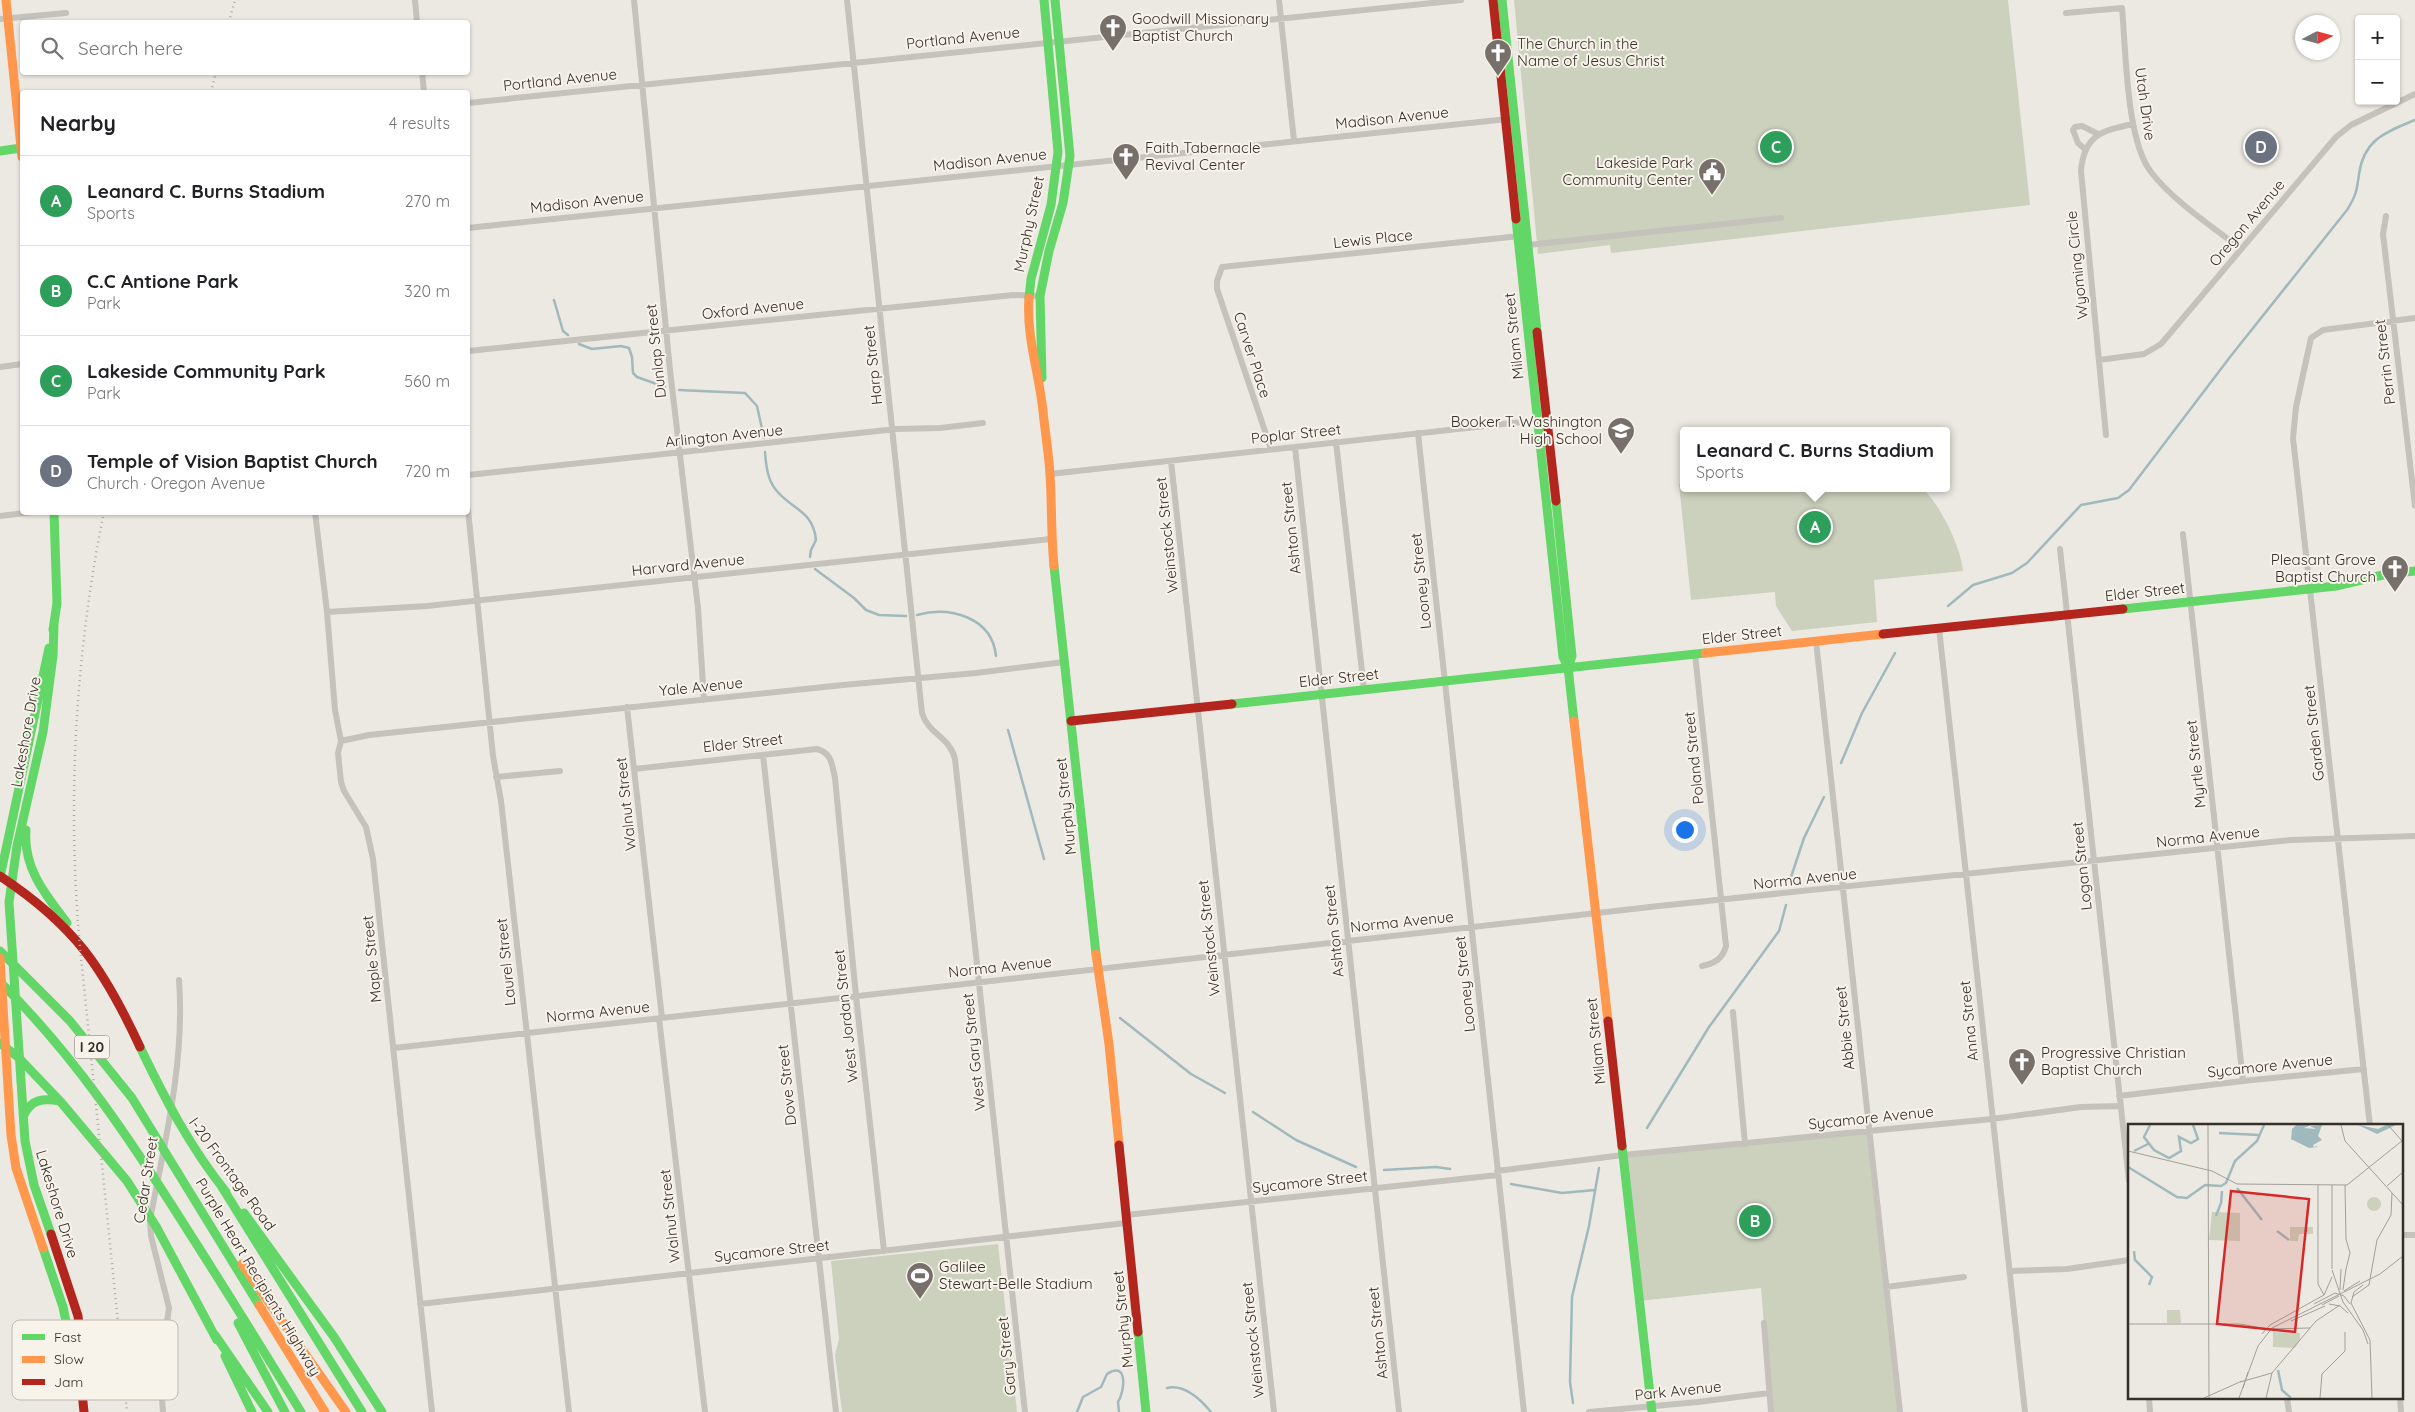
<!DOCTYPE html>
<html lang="en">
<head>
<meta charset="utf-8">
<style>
	:root { --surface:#fff; --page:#f6f6f6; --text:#202124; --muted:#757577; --line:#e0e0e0; --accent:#1a73e8 }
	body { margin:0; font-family:Quicksand,sans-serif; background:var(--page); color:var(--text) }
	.controls { position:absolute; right:15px; top:15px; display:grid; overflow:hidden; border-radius:5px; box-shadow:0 1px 4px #0004 }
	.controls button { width:45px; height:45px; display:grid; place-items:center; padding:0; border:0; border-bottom:1px solid var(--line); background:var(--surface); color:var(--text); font:25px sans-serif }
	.compass { position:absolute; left:2295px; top:15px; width:45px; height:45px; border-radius:50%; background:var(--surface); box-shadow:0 1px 4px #0004; rotate:84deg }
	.you { position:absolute; left:1684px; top:829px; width:18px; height:18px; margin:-12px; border:4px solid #fff; border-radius:50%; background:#1a73e8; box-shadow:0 0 0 8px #1a73e833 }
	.badge { display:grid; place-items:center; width:32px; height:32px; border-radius:50%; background:var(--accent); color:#fff; font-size:16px; font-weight:700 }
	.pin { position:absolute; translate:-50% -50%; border:2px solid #fff; box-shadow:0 1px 5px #0006 }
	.popup { position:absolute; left:1680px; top:427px; width:270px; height:65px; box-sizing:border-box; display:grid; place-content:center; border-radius:5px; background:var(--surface); filter:drop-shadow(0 1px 4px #0005); font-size:16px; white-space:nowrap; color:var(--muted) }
	.popup b { font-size:19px; color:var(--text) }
	.popup::after { content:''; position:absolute; left:50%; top:100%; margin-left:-10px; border:10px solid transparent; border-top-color:var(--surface) }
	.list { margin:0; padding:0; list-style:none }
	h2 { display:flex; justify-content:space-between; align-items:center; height:65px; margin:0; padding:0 20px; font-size:21px }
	h2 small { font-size:16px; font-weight:400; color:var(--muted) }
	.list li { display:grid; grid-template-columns:32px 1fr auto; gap:15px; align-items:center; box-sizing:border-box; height:90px; padding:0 20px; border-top:1px solid var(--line) }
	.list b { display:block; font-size:19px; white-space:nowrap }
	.list p { margin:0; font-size:16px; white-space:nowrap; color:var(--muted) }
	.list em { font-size:16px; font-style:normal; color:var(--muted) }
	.icon { flex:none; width:28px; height:28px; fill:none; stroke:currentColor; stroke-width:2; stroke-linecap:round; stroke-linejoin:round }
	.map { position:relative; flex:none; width:2415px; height:1412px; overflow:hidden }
	.search { position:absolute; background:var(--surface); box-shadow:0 1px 4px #0004; left:20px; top:20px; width:450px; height:55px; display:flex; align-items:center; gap:12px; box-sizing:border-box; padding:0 18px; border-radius:5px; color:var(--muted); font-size:19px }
	.panel { position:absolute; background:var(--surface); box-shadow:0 1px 4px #0004; left:20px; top:90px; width:450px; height:425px; border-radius:5px }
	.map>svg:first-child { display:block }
	.green { fill:#cbd1bd }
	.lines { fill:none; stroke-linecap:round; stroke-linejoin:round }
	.stream { stroke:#a0b9bc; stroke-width:2.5 }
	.street { stroke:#c5c1bb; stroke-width:6 }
	.fast { stroke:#63d668; stroke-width:9 }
	.slow { stroke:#ff974d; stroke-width:9 }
	.jam { stroke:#b3261e; stroke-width:9 }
	.rail { stroke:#ada9a5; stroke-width:2.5; stroke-dasharray:1 4; stroke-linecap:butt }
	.labels { text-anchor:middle; stroke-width:4; stroke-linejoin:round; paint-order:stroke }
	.shield { fill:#f8f3ea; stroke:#706963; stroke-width:1 }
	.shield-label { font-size:14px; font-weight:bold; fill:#362e29 }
	.poi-label { font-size:15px; fill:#362e29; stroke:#f8f3ea; text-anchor:start }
	.street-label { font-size:15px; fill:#362e29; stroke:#f8f3ea }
	.inset-river { fill:none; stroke:#a0b9bc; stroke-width:2.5 }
	.inset-road { fill:none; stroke:#a39e98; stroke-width:1 }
	.view { fill:#d62828; fill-opacity:0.15; stroke:#d62828; stroke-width:2.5 }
	.inset-edge { fill:none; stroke:#362e29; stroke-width:2.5 }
	.key { fill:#f8f3ea; stroke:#beb8b0; stroke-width:1 }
	.key-label { font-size:14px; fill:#362e29 }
</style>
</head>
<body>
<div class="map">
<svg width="2415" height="1412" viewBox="0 0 2415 1412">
	<rect width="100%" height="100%" fill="#ece9e2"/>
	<path class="green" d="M1514,0h494l22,205 -419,48 -1,-8 -72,9z
		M1679,484h5v4h238c18,16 39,59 41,83l-89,9 3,42 -85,9 -16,-25 -1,-14 -84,8z
		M1869,1131l31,281h-129l-10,-124 -122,13 -16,-146z
		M998,1244l19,168h-175l-7,-57 4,-16 -8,-78z"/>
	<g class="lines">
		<path class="stream" d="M554,300l9,31 5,4
			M579,344l13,5 29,-3 8,2 3,9 1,16 4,4 28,10
			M679,390l66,3 12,13 7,32
			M765,452c1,12 2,27 11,38 16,20 37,20 40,50l-5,10 -1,7
			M815,569l39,29 12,12 13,5 27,1
			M1948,606l25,-21 39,-12 15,-10 54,-58 37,-7 11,-8 101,-133 117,-147c9,-14 10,-20 12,-36 5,-35 27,-42 56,-54
			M917,615c33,-9 75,2 79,41
			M1008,730l36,129
			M1841,763l21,-50 33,-60
			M1790,880l14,-42 20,-41
			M1120,1018l71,56 34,19
			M1253,1112l43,28 60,27
			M1647,1128l62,-101 70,-96 7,-26
			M1384,1170l52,-3 14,2
			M1511,1184l51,9 33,-3
			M1167,1388c17,-4 34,12 44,24
			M1573,1403l-3,-21 2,-85 17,-71 10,-58
			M1077,1412l6,-15 18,-10 6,-13c21,-14 18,17 11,28l1,10"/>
		<path class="street" d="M415,0l2,22
			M634,0l36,370 28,238 6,92
			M847,0l75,713c6,21 28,24 33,46l70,653
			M1279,0l15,141
			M2066,13l56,-5c4,42 4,132 29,164 21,28 62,55 90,77
			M0,19l66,-6
			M422,72l2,20
			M468,103l993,-103
			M2086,150l-8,-7 -5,-13 2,-3 7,-1 16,8
			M2386,216l-3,18 32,272
			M468,228l1040,-109
			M1528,245l253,-27
			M468,351l545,-56 27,1
			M2099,360l45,-6 17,-10 175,-207 15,-12 64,-31
			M0,367l22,-3
			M1418,433l106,979
			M2106,435l-25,-264c3,-36 20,-40 52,-47
			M1336,442l28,247
			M1295,447l104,965
			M1271,449l-54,-160v-8l5,-14 298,-31
			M1171,461l103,951
			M1050,474l490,-54
			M468,475l428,-46 44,-1 43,-5
			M468,510l25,246 8,45 68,611
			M315,512l12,100 8,98 6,31 -3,12 3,29 3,9 22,36 7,32 59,553
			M0,516l33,-4
			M2183,534l60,547
			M2060,549l69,632
			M327,612l100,-6 624,-67
			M1939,628l86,784
			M1816,641l84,771
			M1695,654l31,292c-3,12 -12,18 -24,20
			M627,707l35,311
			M341,741l28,-6 474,-50 133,-12 88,-11
			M763,755l73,657
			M634,769l183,-20c15,4 15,16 18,29l21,218 28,255
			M496,777l64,-6
			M1733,1012l12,132
			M659,1018l46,394
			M394,1048l1265,-142 632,-66 124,-4
			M2119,1096l124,-15 121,-12
			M2370,1126l-77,-688 3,-31 15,-69 12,-8 92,-12
			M1497,1171l126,-16 369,-36 89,-12 39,-1
			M1126,1215l372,-40
			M2401,1235h14
			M2010,1271l57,-2 62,-9
			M1886,1287l78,-10
			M420,1304l706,-81
			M1764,1323l7,89
			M2149,1398l1,14
			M2287,1398l2,14
			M2400,1398l1,14
			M163,1412l-3,-39 9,-65 -18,-72 -1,-16c15,-79 35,-158 29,-240
			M1589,1412l109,-10 71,-9"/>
		<path class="fast" d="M1502,0l35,332
			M0,151l21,-3
			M1516,219l47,438 5,10 6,54
			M1029,298l2,-19 20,-74 7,-53 -14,-152
			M1042,378l-2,-82 9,-45 14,-48 7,-47 -15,-156
			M1556,501l16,155 -4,11
			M1054,566l42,388
			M2123,609l213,-23 51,-12 28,-3
			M53,630l4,-27 -3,-91
			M1232,704l473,-51
			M26,830c-3,38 19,64 41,93
			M0,877l49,-229
			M0,951l70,70 62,77 127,207
			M0,982c74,73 130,157 185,244 39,61 78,124 116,186
			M0,1043l19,15 41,43 67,80 30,47 60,112
			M140,1047c25,52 50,100 86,145
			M24,1115c7,-16 20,-17 36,-14
			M1622,1146l30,266
			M222,1187l140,225
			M244,1213l90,124 48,75
			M51,1234l-17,-49 -9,-44 -16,-239 8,-56 26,-114 10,-76 1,-31
			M43,1248l20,59 11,53 6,13
			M238,1323l47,89
			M1138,1332l8,80
			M215,1335l53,77
			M225,1356l27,56"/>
		<path class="slow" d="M6,0l16,157
			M1029,298c-3,38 10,75 14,113 2,21 6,43 7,64 2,31 1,61 4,91
			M1705,653l178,-19
			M1574,721l34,300
			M1096,954l13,90 10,101
			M0,958l11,177 5,33 27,80
			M242,1264l104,148
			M259,1305l66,107"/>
		<path class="jam" d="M1493,0l23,219
			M1537,332l19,169
			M1883,634l240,-25
			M1071,721l161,-17
			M0,876c74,49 103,91 140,171
			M1608,1021l14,125
			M1119,1145l19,187
			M51,1234l27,82 5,42 -3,15 4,39"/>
		<path class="rail" d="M229,22l6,-22
			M211,92l5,-20
			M104,512c-29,142 -37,291 -24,435l47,465"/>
	</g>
	<defs>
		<symbol id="church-pin" viewBox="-11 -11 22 30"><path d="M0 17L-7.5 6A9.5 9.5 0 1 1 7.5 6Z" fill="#766f6a" stroke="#f8f3ea"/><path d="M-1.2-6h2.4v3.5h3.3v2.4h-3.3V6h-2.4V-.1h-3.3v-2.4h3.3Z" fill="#fff"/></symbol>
		<symbol id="civic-pin" viewBox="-11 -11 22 30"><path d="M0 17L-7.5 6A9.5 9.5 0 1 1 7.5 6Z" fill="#766f6a" stroke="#f8f3ea"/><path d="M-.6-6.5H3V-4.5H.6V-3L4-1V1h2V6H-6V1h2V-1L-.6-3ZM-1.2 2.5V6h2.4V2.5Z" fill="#fff"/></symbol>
		<symbol id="school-pin" viewBox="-11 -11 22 30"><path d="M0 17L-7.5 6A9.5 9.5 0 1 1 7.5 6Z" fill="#766f6a" stroke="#f8f3ea"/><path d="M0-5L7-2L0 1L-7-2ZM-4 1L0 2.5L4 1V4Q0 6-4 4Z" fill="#fff"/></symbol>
		<symbol id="stadium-pin" viewBox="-11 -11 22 30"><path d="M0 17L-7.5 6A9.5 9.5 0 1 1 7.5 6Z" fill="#766f6a" stroke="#f8f3ea"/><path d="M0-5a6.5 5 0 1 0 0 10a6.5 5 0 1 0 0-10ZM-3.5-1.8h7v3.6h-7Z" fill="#fff"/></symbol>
	</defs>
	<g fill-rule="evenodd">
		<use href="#church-pin" x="1097" y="12" width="32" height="43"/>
		<use href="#church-pin" x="1482" y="37" width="32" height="43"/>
		<use href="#church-pin" x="1110" y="141" width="32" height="43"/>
		<use href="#civic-pin" x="1696" y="156" width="32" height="43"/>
		<use href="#school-pin" x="1605" y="415" width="32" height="43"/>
		<use href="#church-pin" x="2379" y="553" width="32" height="43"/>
		<use href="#church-pin" x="2006" y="1046" width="32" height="43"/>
		<use href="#stadium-pin" x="904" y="1260" width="32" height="43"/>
	</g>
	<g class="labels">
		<rect class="shield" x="74.5" y="1035.5" width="35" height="23" rx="4"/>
		<g class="shield-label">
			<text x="92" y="1052">I 20</text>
		</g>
		<g class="poi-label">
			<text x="1132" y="24">Goodwill Missionary<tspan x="1132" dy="17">Baptist Church</tspan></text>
			<text x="1517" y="49">The Church in the<tspan x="1517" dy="17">Name of Jesus Christ</tspan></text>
			<text x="1145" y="153">Faith Tabernacle<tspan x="1145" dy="17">Revival Center</tspan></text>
			<text x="1693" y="168" text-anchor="end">Lakeside Park<tspan x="1693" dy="17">Community Center</tspan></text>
			<text x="1602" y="427" text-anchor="end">Booker T. Washington<tspan x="1602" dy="17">High School</tspan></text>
			<text x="2376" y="565" text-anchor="end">Pleasant Grove<tspan x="2376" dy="17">Baptist Church</tspan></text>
			<text x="2041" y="1058">Progressive Christian<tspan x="2041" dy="17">Baptist Church</tspan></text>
			<text x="939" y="1272">Galilee<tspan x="939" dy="17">Stewart-Belle Stadium</tspan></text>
		</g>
		<g class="street-label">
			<text transform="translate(963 38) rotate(-6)" y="5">Portland Avenue</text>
			<text transform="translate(560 80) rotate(-6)" y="5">Portland Avenue</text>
			<text transform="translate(2145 104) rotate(82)" y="5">Utah Drive</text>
			<text transform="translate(1392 118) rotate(-6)" y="5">Madison Avenue</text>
			<text transform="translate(990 160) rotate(-6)" y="5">Madison Avenue</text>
			<text transform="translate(587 202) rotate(-6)" y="5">Madison Avenue</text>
			<text transform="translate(2247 223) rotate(-50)" y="5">Oregon Avenue</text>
			<text transform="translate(1029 224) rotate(-78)" y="5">Murphy Street</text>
			<text transform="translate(1373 239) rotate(-6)" y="5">Lewis Place</text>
			<text transform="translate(2077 265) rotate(-96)" y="5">Wyoming Circle</text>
			<text transform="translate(753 309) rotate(-6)" y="5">Oxford Avenue</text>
			<text transform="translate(1514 336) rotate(-96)" y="5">Milam Street</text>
			<text transform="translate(656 351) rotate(-96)" y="5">Dunlap Street</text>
			<text transform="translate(1252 355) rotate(72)" y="5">Carver Place</text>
			<text transform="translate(2385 362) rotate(-97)" y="5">Perrin Street</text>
			<text transform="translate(873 365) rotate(-96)" y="5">Harp Street</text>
			<text transform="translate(1296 434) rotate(-6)" y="5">Poplar Street</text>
			<text transform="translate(724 436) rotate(-6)" y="5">Arlington Avenue</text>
			<text transform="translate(1291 528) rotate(-96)" y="5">Ashton Street</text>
			<text transform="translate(1167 535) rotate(-96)" y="5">Weinstock Street</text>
			<text transform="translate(688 565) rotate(-6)" y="5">Harvard Avenue</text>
			<text transform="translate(1421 581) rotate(-96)" y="5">Looney Street</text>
			<text transform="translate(2145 592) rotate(-6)" y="5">Elder Street</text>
			<text transform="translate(1742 635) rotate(-6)" y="5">Elder Street</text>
			<text transform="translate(1339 678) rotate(-6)" y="5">Elder Street</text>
			<text transform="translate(701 687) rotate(-6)" y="5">Yale Avenue</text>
			<text transform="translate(26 732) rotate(-80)" y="5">Lakeshore Drive</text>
			<text transform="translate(2314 733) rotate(-96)" y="5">Garden Street</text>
			<text transform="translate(743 743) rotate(-6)" y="5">Elder Street</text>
			<text transform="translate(1694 758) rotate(-96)" y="5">Poland Street</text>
			<text transform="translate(2196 764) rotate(-96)" y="5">Myrtle Street</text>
			<text transform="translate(626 804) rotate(-96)" y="5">Walnut Street</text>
			<text transform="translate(1066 806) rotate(-96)" y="5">Murphy Street</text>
			<text transform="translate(2208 837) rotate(-6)" y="5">Norma Avenue</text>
			<text transform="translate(2082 866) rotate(-96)" y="5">Logan Street</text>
			<text transform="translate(1805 879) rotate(-6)" y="5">Norma Avenue</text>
			<text transform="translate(1402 922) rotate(-6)" y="5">Norma Avenue</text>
			<text transform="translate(1334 931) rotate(-96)" y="5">Ashton Street</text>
			<text transform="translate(1209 938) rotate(-96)" y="5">Weinstock Street</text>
			<text transform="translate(372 959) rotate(-96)" y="5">Maple Street</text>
			<text transform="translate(506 962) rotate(-96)" y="5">Laurel Street</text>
			<text transform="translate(1000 967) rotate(-6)" y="5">Norma Avenue</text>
			<text transform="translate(1465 984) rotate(-96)" y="5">Looney Street</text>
			<text transform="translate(598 1012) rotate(-6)" y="5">Norma Avenue</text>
			<text transform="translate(846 1016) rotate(-96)" y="5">West Jordan Street</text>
			<text transform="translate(1969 1021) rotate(-96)" y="5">Anna Street</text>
			<text transform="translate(1845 1028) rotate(-96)" y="5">Abbie Street</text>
			<text transform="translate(1596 1041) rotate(-96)" y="5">Milam Street</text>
			<text transform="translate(974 1052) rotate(-96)" y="5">West Gary Street</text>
			<text transform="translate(2270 1066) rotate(-6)" y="5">Sycamore Avenue</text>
			<text transform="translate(787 1085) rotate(-96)" y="5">Dove Street</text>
			<text transform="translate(1871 1118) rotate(-6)" y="5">Sycamore Avenue</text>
			<text transform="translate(232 1174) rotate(54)" y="5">I-20 Frontage Road</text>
			<text transform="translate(146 1180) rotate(-81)" y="5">Cedar Street</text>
			<text transform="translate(1310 1182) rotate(-6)" y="5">Sycamore Street</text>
			<text transform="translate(57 1204) rotate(73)" y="5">Lakeshore Drive</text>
			<text transform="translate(670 1216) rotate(-96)" y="5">Walnut Street</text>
			<text transform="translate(772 1251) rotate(-6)" y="5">Sycamore Street</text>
			<text transform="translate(258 1277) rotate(59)" y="5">Purple Heart Recipients Highway</text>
			<text transform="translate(1123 1319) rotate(-96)" y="5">Murphy Street</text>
			<text transform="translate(1378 1333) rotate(-96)" y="5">Ashton Street</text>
			<text transform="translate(1253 1340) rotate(-96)" y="5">Weinstock Street</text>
			<text transform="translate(1007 1356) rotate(-96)" y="5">Gary Street</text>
			<text transform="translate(1678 1391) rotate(-6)" y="5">Park Avenue</text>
		</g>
	</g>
	<g transform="translate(2128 1124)">
		<rect width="275" height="275" fill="#ece9e2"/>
		<path d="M239 80a7 7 0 1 1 14 0a7 7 0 1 1-14 0ZM84,88l28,1v28l-31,-1zM162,103h23v7h-14l-1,7h-8zM39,186h13l1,13h-14zM145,208l27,1v7l-5,8 -22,-1z" fill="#cbd1bd"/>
		<path d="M168,1h15l-7,3 12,1 -6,-3 12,-1 -4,11 4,4 -9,5 1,2 3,-1v1l-8,1 -18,-9 1,-10zM230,1l20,4 8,-4h10l-19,9z" fill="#a0b9bc"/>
		<path class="inset-river" d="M22,1l-6,12 10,13 15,8 12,-7 -2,-14 12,6 7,-4 -5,-14M91,9l40,2M6,27l16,-8M0,43l49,30 10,1 18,-13 16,1 5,-3 9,-22 22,-20 7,-16M109,64l25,32M88,92l5,-13 1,-12M149,107l12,9M6,127l1,9 17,17 -3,8M150,246l4,20 9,8"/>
		<path class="inset-road" d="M80,1l1,273M213,1l4,16 58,64M260,1l15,17M0,27l84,20 25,13 110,1 56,-45M190,61v99l6,11M204,61v84M217,61l1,54 4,14 -4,16M259,62l16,-14M204,146l11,32 20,28 5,14M235,161l-9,7 -3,11 19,37 2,58M212,166l1,-21M215,166l3,-21M216,167l16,-10M196,171l8,-18M224,173l17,-12 8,-45 14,-25 1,-22M186,180l21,-11 9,3 6,8M201,180l11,2 8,7M194,181l17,-9M163,197l34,-15M0,200h112l27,5 43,-1M134,210l8,-9 54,-30M112,258l32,-9 44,-52 24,-16M115,264l5,-16M76,274l38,-17M111,274l19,-52 14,-18 108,-54 23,-18M138,274l6,-25M192,274l2,-24 23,-23v-19"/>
		<path class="view" d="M103,67l78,8 -14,133 -78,-8z"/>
		<rect width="275" height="275" class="inset-edge"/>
	</g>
	<rect x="12" y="1320" width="166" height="80" rx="8" class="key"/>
	<rect x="22" y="1334" width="23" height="6" fill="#63d668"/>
	<rect x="22" y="1356" width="23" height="7" fill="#ff974d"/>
	<rect x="22" y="1379" width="23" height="6" fill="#b3261e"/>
	<g class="key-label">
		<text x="54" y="1342">Fast</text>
		<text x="54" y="1364">Slow</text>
		<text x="54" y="1387">Jam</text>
	</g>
</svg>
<div class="controls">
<button>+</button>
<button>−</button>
</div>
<svg class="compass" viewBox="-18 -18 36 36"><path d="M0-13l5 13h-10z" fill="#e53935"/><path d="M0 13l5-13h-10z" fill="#757577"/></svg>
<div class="you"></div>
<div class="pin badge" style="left:1815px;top:527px;background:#2e9e5b">A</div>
<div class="popup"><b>Leanard C. Burns Stadium</b>Sports</div>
<div class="pin badge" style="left:1755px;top:1221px;background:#2e9e5b">B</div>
<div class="pin badge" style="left:1776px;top:147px;background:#2e9e5b">C</div>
<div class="pin badge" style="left:2261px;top:147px;background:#6b7280">D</div>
<div class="search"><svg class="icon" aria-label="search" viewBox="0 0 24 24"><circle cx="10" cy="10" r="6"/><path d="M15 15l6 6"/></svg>Search here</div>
<section class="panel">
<h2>Nearby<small>4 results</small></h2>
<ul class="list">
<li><span class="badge" style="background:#2e9e5b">A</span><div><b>Leanard C. Burns Stadium</b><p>Sports</p></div><em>270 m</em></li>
<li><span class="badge" style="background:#2e9e5b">B</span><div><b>C.C Antione Park</b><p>Park</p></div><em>320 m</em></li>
<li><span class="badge" style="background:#2e9e5b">C</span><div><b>Lakeside Community Park</b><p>Park</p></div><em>560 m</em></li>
<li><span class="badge" style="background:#6b7280">D</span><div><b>Temple of Vision Baptist Church</b><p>Church · Oregon Avenue</p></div><em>720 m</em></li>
</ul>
</section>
</div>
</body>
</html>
